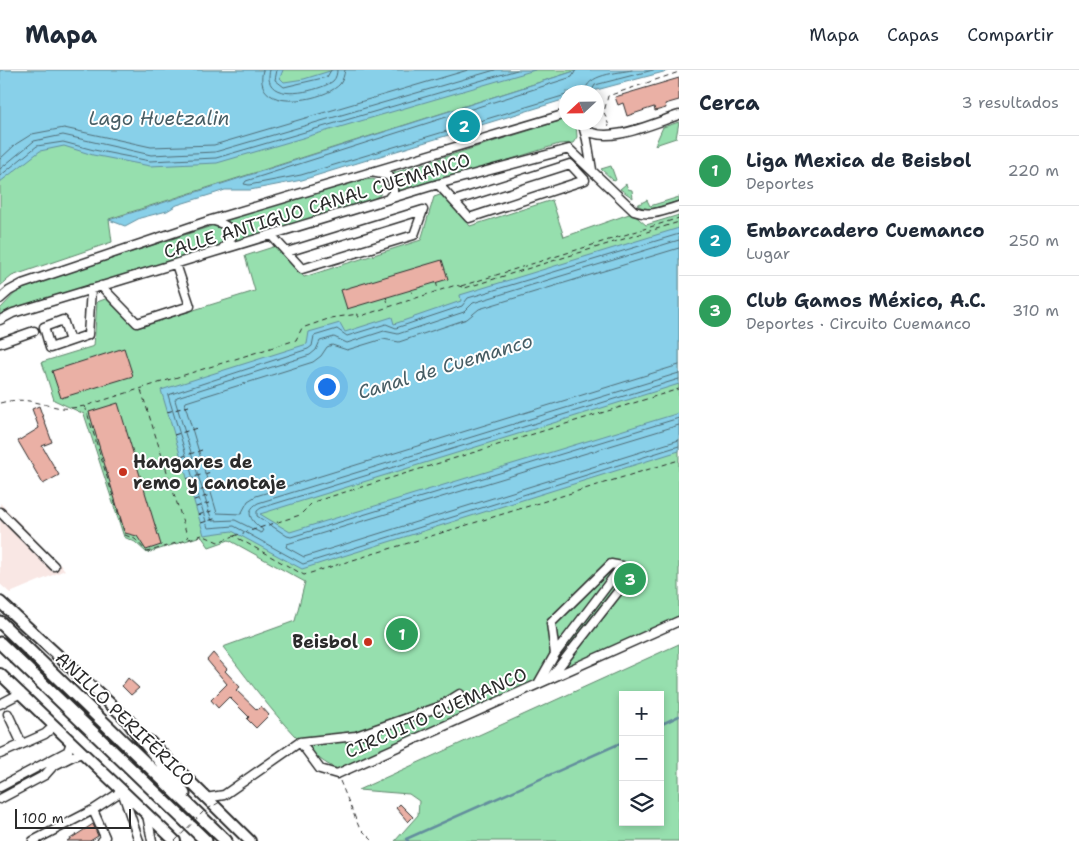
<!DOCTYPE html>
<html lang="es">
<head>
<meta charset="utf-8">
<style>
	:root { --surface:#fff; --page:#f6f6f7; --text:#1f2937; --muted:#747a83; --line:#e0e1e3; --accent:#d93025 }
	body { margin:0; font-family:"Shantell Sans",sans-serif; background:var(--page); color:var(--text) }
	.controls { position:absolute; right:15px; bottom:15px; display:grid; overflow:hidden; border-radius:0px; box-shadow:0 2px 8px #0003 }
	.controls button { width:45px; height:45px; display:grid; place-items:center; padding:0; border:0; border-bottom:1px solid var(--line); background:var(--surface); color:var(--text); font:25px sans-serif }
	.compass { position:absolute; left:559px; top:15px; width:45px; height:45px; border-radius:50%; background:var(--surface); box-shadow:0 2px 8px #0003; rotate:248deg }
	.scale { position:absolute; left:15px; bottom:12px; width:116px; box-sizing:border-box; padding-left:5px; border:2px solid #2b2b2b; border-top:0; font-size:14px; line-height:18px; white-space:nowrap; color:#2b2b2b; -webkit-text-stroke:4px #fff; paint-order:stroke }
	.you { position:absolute; left:326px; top:316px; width:18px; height:18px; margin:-12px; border:4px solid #fff; border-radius:50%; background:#1a73e8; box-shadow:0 0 0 8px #1a73e833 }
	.badge { display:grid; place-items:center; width:32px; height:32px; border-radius:50%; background:var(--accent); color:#fff; font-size:16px; font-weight:700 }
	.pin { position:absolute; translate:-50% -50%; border:2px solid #fff; box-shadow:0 1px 5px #0006 }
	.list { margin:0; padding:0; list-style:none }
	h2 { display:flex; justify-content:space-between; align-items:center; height:65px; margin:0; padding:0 20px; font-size:21px }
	h2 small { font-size:16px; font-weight:400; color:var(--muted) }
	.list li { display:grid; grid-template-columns:32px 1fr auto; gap:15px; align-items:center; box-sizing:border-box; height:70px; padding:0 20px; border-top:1px solid var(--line) }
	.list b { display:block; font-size:19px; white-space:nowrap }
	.list p { margin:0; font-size:16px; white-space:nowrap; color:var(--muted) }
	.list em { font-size:16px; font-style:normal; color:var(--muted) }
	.icon { flex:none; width:28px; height:28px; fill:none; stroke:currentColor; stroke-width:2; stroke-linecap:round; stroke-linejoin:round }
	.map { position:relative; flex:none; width:679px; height:771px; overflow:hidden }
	header { display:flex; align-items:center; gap:30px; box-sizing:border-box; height:70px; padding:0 25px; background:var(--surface); border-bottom:1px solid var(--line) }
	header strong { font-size:24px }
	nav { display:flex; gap:28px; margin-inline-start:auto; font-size:18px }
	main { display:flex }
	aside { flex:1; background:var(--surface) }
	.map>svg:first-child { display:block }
	.built { fill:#f9e7e4 }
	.green { fill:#96dfae; stroke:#60856c; fill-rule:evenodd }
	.water { fill:#88d0e9; stroke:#638e9d }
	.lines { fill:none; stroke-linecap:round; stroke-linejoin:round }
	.shore { stroke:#506d77; stroke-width:1 }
	.stream { stroke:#638e9d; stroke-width:2.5 }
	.building { fill:#eab0a5; stroke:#2b2b2b }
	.minor-casing { stroke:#2b2b2b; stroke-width:11 }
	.major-casing { stroke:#2b2b2b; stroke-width:14 }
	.highway-casing { stroke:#2b2b2b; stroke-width:15 }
	.path { stroke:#2b2b2b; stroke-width:1; stroke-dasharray:5 4; stroke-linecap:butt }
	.minor { stroke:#fff; stroke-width:8 }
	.major { stroke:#fff; stroke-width:10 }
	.highway { stroke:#fff; stroke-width:11 }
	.path-bridge { stroke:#2b2b2b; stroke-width:1; stroke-dasharray:5 4; stroke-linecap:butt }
	.poi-dot { fill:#c8321e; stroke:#fff; stroke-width:2 }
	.labels { text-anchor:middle; stroke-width:4; stroke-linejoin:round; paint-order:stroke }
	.street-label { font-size:18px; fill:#2b2b2b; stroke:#fff }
	.poi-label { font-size:18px; font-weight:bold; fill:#2b2b2b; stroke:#fff; text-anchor:start }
	.water-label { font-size:19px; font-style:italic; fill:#475d64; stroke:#fff }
</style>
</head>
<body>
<header>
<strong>Mapa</strong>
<nav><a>Mapa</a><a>Capas</a><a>Compartir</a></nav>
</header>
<main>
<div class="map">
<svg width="679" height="771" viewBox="0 0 679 771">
	<rect width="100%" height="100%" fill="#fff"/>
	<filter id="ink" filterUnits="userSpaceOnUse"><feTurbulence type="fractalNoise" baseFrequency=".02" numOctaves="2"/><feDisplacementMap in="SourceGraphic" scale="10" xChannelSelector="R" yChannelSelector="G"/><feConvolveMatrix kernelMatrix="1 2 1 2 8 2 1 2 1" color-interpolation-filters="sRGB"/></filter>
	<g filter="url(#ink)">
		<path class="built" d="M0,433l65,67 -55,23 -10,-9z"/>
		<path class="green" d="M0,0h578l-469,149 3,23 -100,34 -12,10z
			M566,49v3l10,1 1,14 -4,6 -14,1 -164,52 -5,-22z
			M679,52l-3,16 -21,7 8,-18z
			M611,96l5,14 -2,1 -13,-12z
			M373,109c8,4 9,7 7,16l-7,4 -140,43 3,-12 -5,-7 -7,-2 131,-40z
			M626,114l2,5 4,1 1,8 -13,-9z
			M443,124l27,32 82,-26 12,37 68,-24 14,12 33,-10v404l-154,71 -187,79c-34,-10 -91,-92 -115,-122l72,-26 10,-39 -76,-42 -20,7 -8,-11 -54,17 -12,-11 -11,-5 -40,-123 -30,-14 -12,-38 52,-16 3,-44 11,-4 31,29 116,-36 -10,-35 31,-10 28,31 117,-37 13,-43z
			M679,127v4l-32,9 -10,-5 10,-5 3,6z
			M218,154l12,9 -1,6 -6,5 -208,66 -15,7v-8l19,-20z
			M679,574v197h-284l23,-26 1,-14 -10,-7 -51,-4zM623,625h37v127h-37z"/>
		<path class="water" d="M0,0h283l-3,8 4,4 20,-3 29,-9h202l-318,93 -67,3 -57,-11 -29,-9 -24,5 -40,31z
			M578,0h93l-82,22h-23v7l-264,81 -52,10h-25l-9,3 -39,12 -10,6 -27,7 -15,8 -16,-6z
			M679,158v156l-419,130 30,18 389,-119v38l-377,118 -70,-38 -28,4 -43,-145 146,-46 2,-12 31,-9 5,9 47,-15 2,7 67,-23 -1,-6z"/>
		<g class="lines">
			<path class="shore" d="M263,0c-12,45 62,31 77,14 3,-4 4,-9 5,-14
				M270,0c-10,36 51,21 63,11 3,-3 4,-7 4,-11
				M277,0l-2,10 9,7 43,-10 4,-7
				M585,22c1,-18 33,-19 47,-22
				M591,22l4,-7 58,-15
				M566,25l-265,80 -52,10 -5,-1 2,-3 326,-104 4,-7
				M0,89l16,-15 16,-10 32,-6 87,19 63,-2 254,-75
				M0,99l34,-28 29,-6 88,20 64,-3 280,-82
				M0,106l37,-30 26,-4 31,8 56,11 66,-3 301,-88
				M679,164l-211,64 -6,8 -66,22 -10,-4 -39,12 -10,-7 -23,7 -2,10 -4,3 -140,46 40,133 26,-2 69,38 376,-118
				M679,170l-206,63 -9,9 -66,22 -14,-3 -37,12 -13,-6 -14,4 -4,9 -6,5 -133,42 -2,3 37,121 23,-1 26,13 2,-3c-11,-8 -20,-18 -5,-27l421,-130
				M679,178l-200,61 -12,10 -68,23 -16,-3 -36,11 -15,-5 -5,2 -6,9 -8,6 -127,40 -1,3 32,108 24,1 7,-13 8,-5 423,-131
				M679,309l-418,129 -4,3v5l30,20 4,1 388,-119
				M679,355l-392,119 -1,3 18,10 375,-117"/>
			<path class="stream" d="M660,655l19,-9
				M408,771l-2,-2 217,-97"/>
		</g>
		<path class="building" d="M679,8v22l-14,4 1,4 -11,3 -1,-4 -27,9 -4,-13 -5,2 -3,-8z
			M442,190l6,19 -101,30 -6,-19z
			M124,278l9,28 -72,22 -9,-27z
			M118,333l43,142 -15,5 -9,-14 -12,-3 -36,-121z
			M39,336l13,36 -10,4 17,29 -16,9 -25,-43 21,-13 -7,-19z
			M213,583l14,16 -2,2 15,16 -4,3 21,20 4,-4 8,9 -13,13 -9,-9 2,-2 -20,-20 -11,11 -7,-8 16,-16 -20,-24z
			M128,608l11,10 -8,7 -9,-9z
			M400,734l13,13 -5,5 -12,-14z
			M93,754l5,12 -8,5h-23z"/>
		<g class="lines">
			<defs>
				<path id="minor" d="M582,52l5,18 5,30
					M584,58c20,19 72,-6 95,-13
					M371,102l16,3 6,5v13l-5,6
					M438,114l31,34 116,-38 -15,-16 -116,37
					M211,150c18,5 30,12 12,28
					M271,165l31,34 112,-34 9,-25 -136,42
					M101,216l36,37 53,-17 -14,-42
					M0,229l9,-8 13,-7 189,-64 355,-106
					M0,250l13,-7 425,-129 131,-35 65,62c16,6 29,0 45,-5
					M70,271l-7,-21 -19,7 6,21 38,-13 3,-46
					M0,273l34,-12
					M0,442l54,54
					M555,584l-4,-31 60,-59 11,2
					M551,607l76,-97 -5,-14
					M538,614l17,-30 67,-88
					M0,634l21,-11
					M8,644l14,30
					M300,672l56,-6 83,-29 21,-13
					M0,684l45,-20 9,-8
					M0,717l68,-36 3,-9
					M206,728l18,-3 76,-53 20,27 17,5 342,-153
					M0,729l45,-24 8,-9 20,-10 10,-3
					M93,740l12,27 -3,4
					M147,745l5,26
					M33,771l60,-31 29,-19 17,50"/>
				<path id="major" d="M0,532l132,122
					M0,604l175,167
					M149,671l101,100"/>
				<path id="highway" d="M0,552l226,219
					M0,573l206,198
					M126,648c18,27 42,49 58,76"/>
			</defs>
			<use href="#minor" class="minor-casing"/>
			<use href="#major" class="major-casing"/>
			<use href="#highway" class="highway-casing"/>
			<path class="path" d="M609,56l-5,-14 4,-16 71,-24
				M436,212l2,7
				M461,216l218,-68
				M411,219l3,9
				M386,227l3,9
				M141,320l47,148
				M0,333c26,-7 37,1 62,5 7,1 16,-1 23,-2l211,-66 6,-12 29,-10 27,-4v3l98,-32 9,3 214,-66
				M85,336l40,129 10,4 12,13 55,-17 16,7 16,-6 70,39 375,-115
				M167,342l22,-6
				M174,365l23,-7
				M181,387l21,-7
				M187,409l24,-7
				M192,423l16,-5
				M194,430l16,-5
				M196,437l16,-5
				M198,445l17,-5
				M201,453l16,-5
				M234,466l66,-21 13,-13 366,-113
				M340,711l19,46 14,14"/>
			<use href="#minor" class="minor"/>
			<use href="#major" class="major"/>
			<use href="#highway" class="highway"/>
			<path class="path-bridge" d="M175,771l29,-30 16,-9"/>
		</g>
	</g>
	<g class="poi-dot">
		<circle cx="123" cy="402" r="5"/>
		<circle cx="368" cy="572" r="5"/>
	</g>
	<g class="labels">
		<g class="street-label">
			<text transform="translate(317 136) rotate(-17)" y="6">CALLE ANTIGUO CANAL CUEMANCO</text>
			<text transform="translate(436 643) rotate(-24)" y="6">CIRCUITO CUEMANCO</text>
			<text transform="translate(125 649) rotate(44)" y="6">ANILLO PERIFÉRICO</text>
		</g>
		<g class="poi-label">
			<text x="133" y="398">Hangares de<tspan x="133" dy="21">remo y canotaje</tspan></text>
			<text x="358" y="578" text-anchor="end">Beisbol</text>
		</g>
		<g class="water-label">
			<text x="159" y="55">Lago Huetzalin</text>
			<text transform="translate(445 296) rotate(-17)" y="7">Canal de Cuemanco</text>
		</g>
	</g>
</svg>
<div class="controls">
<button>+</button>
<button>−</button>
<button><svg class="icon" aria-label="layers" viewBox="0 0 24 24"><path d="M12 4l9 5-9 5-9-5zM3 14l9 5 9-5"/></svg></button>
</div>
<svg class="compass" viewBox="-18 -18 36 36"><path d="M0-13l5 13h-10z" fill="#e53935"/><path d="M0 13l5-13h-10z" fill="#747a83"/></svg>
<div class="scale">100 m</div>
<div class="you"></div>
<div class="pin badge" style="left:402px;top:564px;background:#2e9e5b">1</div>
<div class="pin badge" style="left:464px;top:56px;background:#0f9aa8">2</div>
<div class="pin badge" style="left:630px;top:509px;background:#2e9e5b">3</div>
</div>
<aside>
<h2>Cerca<small>3 resultados</small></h2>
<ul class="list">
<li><span class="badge" style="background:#2e9e5b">1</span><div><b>Liga Mexica de Beisbol</b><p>Deportes</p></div><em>220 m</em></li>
<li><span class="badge" style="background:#0f9aa8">2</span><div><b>Embarcadero Cuemanco</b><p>Lugar</p></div><em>250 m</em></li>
<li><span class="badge" style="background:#2e9e5b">3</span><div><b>Club Gamos México, A.C.</b><p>Deportes · Circuito Cuemanco</p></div><em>310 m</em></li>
</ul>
</aside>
</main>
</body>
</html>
